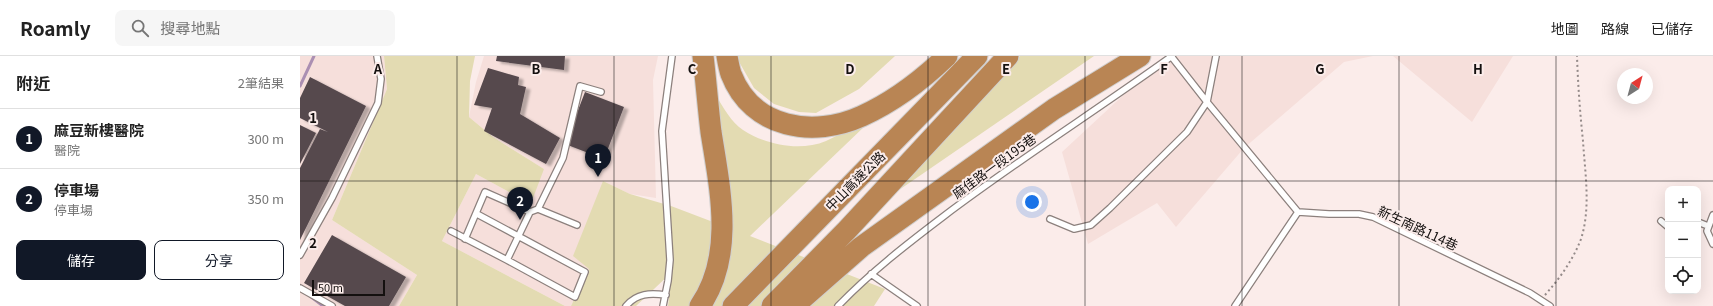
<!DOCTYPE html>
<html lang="zh-TW">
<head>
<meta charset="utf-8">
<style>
	:root { --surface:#fff; --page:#f6f6f6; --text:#222; --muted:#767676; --line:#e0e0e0; --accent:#111827 }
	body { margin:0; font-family:Georgia,"Noto Sans TC",serif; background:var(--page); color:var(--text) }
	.controls { position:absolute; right:12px; bottom:12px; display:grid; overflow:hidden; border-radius:8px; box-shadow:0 4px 16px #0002 }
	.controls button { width:36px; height:36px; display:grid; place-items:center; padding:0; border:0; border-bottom:1px solid var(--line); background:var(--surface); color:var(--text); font:20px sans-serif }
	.compass { position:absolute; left:1317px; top:12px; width:36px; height:36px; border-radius:50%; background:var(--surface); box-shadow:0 4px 16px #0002; rotate:36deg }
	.scale { position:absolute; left:12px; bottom:10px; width:73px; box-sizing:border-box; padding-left:4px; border:2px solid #14100f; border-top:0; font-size:11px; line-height:14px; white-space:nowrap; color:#14100f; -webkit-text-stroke:3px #fbecea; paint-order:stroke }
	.you { position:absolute; left:732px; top:146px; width:14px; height:14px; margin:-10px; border:3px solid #fff; border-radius:50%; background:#1a73e8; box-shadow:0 0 0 6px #1a73e833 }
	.badge { display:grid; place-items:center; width:26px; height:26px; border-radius:50%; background:var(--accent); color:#fff; font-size:13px; font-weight:700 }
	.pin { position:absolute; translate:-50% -33px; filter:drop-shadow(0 1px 2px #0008) }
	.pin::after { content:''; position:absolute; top:21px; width:14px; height:12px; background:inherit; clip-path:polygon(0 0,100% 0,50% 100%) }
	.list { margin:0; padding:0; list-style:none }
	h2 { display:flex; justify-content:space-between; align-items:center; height:52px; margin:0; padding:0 16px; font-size:17px }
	h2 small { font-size:13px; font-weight:400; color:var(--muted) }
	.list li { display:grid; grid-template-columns:26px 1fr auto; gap:12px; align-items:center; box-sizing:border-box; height:60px; padding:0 16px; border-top:1px solid var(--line) }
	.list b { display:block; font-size:15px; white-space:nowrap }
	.list p { margin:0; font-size:13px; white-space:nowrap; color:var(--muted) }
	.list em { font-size:13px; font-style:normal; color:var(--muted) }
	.actions { display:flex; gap:8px; padding:12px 16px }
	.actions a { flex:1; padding:9px 0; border:1px solid var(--accent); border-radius:8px; text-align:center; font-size:14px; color:var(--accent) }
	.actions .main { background:var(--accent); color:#fff }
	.icon { flex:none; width:22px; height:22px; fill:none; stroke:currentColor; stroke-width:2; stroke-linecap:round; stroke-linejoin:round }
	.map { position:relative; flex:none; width:1413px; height:250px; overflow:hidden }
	header { display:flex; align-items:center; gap:24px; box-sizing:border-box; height:56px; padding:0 20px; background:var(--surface); border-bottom:1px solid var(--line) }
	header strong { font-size:19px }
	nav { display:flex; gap:22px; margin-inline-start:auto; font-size:14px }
	.search { width:280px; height:36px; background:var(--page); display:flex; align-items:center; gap:10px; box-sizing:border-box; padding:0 14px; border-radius:8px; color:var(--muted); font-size:15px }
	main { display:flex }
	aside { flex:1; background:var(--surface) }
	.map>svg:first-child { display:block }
	.built { fill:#f6dfdb }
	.green { fill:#e3dbb2 }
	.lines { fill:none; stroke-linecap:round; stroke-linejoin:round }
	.stream { stroke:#ab8fb2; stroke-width:3 }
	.building { fill:#564a4e; filter:url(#shadow) }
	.lane-casing { stroke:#8c807d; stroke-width:8 }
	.highway-casing { stroke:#d0cfcf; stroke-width:23 }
	.path { stroke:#948a89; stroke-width:2; stroke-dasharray:2 3; stroke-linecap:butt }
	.lane { stroke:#fff; stroke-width:5.5 }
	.highway { stroke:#b98554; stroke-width:21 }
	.grid { fill:none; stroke:#14100f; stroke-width:1; stroke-opacity:0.55 }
	.labels { text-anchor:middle; stroke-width:4; stroke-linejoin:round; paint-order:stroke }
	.street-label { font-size:13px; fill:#14100f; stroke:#fbecea }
	.grid-label { font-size:13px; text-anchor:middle; font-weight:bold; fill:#14100f; stroke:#fbecea; stroke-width:4; stroke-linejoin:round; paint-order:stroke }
</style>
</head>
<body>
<header>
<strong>Roamly</strong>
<div class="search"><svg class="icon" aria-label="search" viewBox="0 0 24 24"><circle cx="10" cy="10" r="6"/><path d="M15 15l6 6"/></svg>搜尋地點</div>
<nav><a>地圖</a><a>路線</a><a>已儲存</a></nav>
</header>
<main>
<aside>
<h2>附近<small>2筆結果</small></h2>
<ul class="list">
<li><span class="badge">1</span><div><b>麻豆新樓醫院</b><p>醫院</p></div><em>300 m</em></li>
<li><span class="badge">2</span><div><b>停車場</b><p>停車場</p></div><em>350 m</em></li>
</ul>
<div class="actions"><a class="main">儲存</a><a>分享</a></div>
</aside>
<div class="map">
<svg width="1413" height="250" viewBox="0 0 1413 250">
	<defs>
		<filter id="shadow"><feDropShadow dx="4.5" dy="2.5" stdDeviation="1" flood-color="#0004"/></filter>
	</defs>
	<rect width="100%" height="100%" fill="#fbecea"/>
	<path class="built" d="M0,0h84l3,33 -55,131 85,55 -18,31h-99z
		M184,0h174l-5,24 3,118 -26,-4 -27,-13 -14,88 -18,37h-6l-123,-65 34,-67 46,25 22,-30 -51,-32 -24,-20 7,-35z
		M873,0h200l-29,6 -100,86 -68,79 -19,-24 -69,41 -26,-92 96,-89z
		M1093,0h120l-41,66z"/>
	<path class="green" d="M84,0h91l-5,25 -1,36 24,20 51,32 -11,29 -11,1 -46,-25 -34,67 123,65h-166l18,-31 -85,-55 55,-131z
		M437,0h158l-36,33 -43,24 -17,-1 -25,-8 -20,-16 -16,-28z
		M720,0h74l-211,145z
		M416,40c8,12 15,26 27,34 23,15 57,22 83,11 22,-10 43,-25 63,-38l-139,133 135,53 -11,17h-206l4,-34 -36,34h-65l18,-37 -16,-13 30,-75 27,13 41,12 50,19z"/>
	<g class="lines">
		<path class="stream" d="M0,30l14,-30
			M10,240l13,10"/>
	</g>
	<path class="building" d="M197,0h68l-1,14 -68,-9z
		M188,12l31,9 -1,8 8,2 -6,27 40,24 -14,26 -62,-33 8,-23 -18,-3z
		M10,21l56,29 -66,134v-72l20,-39 8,3 -28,-14v-20z
		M285,36l39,15 -20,52 -39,-15z
		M0,69l16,8 -16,31z
		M32,179l74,42 -17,29h-44l-41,-23z"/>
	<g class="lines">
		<defs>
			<path id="lane" d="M871,0l36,46 91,110 31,2h30l14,3 157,76 20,13
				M238,153l25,-51 17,-72 21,6
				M177,158l108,58 -10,25 -68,-37
				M1413,159l-6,16 6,13
				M750,163l24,10 17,-4 19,-17 77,-76 20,-30 9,-46
				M1361,165l7,6
				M1398,166l10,4
				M151,175l56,29 23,-48
				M165,183l20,-47 45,20 8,-3 39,16
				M0,199l32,-57 46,-95 3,-24 -4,-23
				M571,218l46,32
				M0,232l32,18
				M326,250c11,-13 24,-13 40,-11
				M363,250l5,-25 2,-21 -8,-129 10,-75
				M538,250c33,-34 69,-62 106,-90 74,-56 153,-106 228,-160
				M935,250l63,-94"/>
			<path id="highway" d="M427,0c1,6 2,12 4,18 21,55 83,64 131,42 31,-14 61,-37 85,-60
				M400,250c35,-51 20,-117 11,-174 -3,-25 -5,-51 -8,-76
				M433,250l244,-250
				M472,250l75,-76 161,-174
				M494,250l67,-59 193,-138 86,-53"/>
		</defs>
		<use href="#lane" class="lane-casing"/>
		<use href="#highway" class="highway-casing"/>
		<path class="path" d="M1245,239c15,-17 28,-35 36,-56 10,-31 4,-66 2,-98 -3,-28 -5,-56 -6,-85"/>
		<use href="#lane" class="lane"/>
		<use href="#highway" class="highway"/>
	</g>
	<path class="grid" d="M157,0v250M314,0v250M471,0v250M628,0v250M785,0v250M942,0v250M1099,0v250M1256,0v250M0,125h1413"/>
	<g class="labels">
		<g class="street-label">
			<text transform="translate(694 110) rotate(-36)" y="5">麻佳路一段195巷</text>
			<text transform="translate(555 125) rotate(-45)" y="5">中山高速公路</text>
			<text transform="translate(1118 172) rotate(25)" y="5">新生南路114巷</text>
		</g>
	</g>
	<g class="grid-label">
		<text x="78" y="18">A</text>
		<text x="236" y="18">B</text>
		<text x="392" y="18">C</text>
		<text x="550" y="18">D</text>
		<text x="706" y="18">E</text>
		<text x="864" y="18">F</text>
		<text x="1020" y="18">G</text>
		<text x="1178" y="18">H</text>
		<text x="13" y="67">1</text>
		<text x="13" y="192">2</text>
	</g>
</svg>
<div class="controls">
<button>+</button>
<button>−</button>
<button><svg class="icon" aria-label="locate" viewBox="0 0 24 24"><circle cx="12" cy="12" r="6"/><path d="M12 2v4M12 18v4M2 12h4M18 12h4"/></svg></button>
</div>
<svg class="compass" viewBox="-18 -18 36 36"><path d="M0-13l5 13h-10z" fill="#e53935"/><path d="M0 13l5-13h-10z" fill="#767676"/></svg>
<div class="scale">50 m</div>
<div class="you"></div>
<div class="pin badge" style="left:298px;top:121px">1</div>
<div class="pin badge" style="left:220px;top:164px">2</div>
</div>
</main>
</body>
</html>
